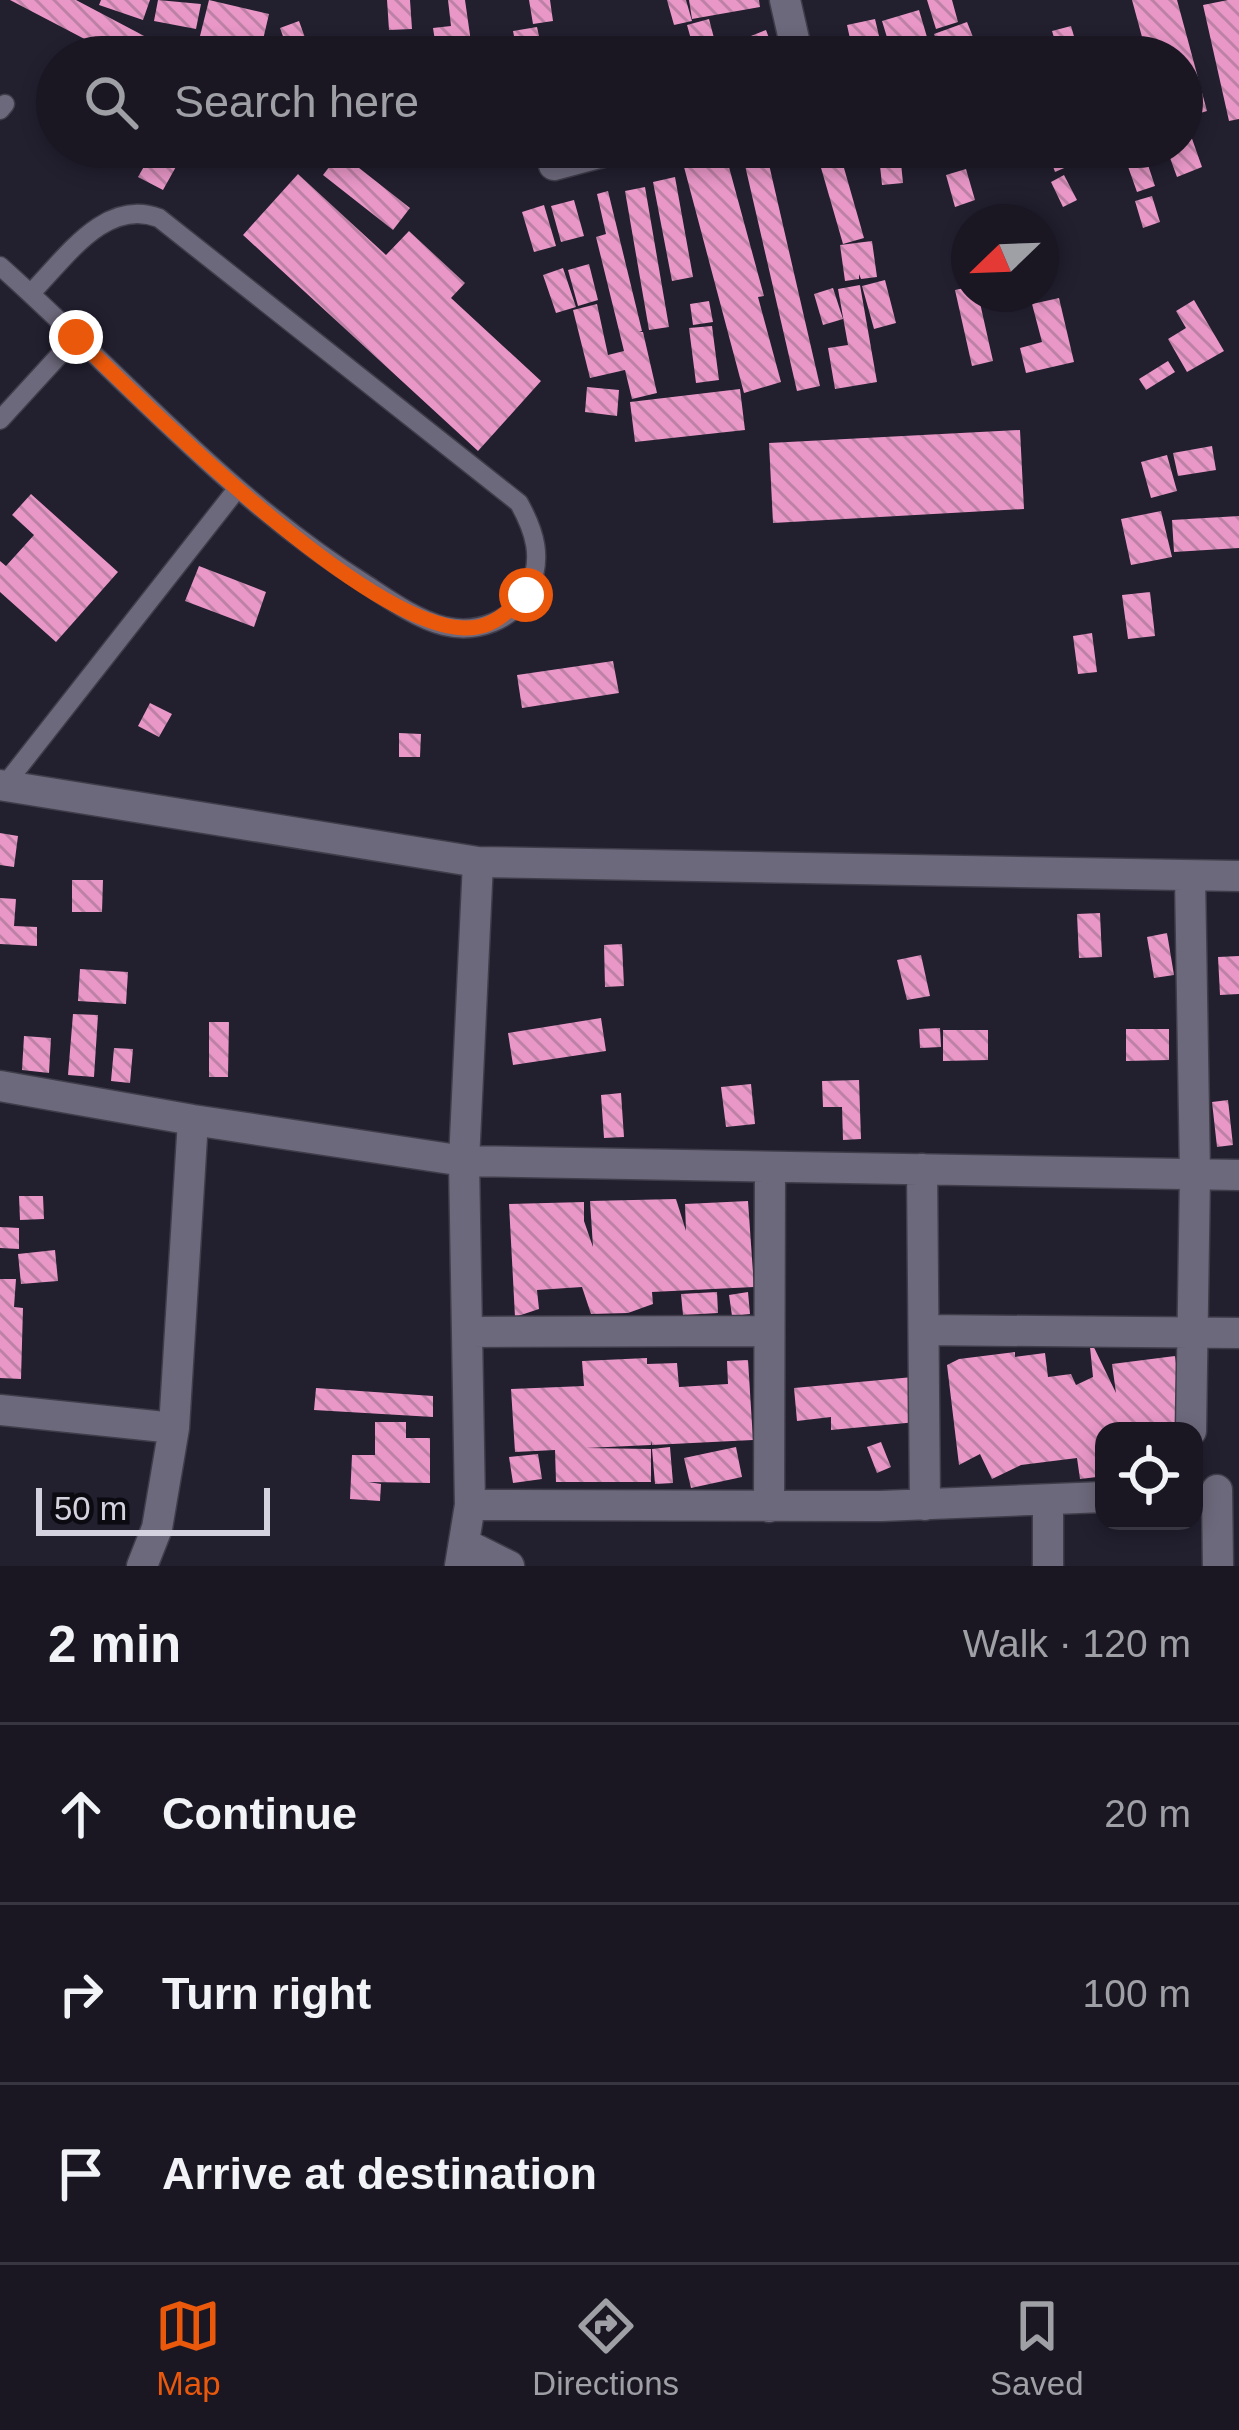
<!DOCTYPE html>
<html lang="en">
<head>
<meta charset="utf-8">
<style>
	:root { --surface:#1a1723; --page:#23202b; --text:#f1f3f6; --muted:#9f9fa6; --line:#383641; --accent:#ea580c }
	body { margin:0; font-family:Arial,sans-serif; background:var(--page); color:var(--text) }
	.controls { position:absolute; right:36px; bottom:36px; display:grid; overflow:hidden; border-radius:24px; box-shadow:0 6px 18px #0003 }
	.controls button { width:108px; height:108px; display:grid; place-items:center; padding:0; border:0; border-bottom:3px solid var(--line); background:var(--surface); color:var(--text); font:60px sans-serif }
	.compass { position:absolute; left:951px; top:204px; width:108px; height:108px; border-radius:50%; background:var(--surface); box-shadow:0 6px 18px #0003; rotate:247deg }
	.scale { position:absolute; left:36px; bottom:30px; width:234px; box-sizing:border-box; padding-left:12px; border:6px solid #d4d2de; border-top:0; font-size:33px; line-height:42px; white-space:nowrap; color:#d4d2de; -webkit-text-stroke:9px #0b0a11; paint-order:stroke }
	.stop { position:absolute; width:36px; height:36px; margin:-27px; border:9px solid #ea580c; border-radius:50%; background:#fff }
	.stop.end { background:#ea580c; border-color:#fff; box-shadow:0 3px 12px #0008 }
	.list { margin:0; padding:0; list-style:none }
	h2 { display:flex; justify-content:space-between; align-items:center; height:156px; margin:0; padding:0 48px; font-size:51px }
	h2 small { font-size:39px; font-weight:400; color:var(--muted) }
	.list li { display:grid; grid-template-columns:78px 1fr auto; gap:36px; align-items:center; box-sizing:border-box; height:180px; padding:0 48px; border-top:3px solid var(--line) }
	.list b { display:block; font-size:45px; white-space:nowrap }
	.list em { font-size:39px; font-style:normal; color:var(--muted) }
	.icon { flex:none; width:66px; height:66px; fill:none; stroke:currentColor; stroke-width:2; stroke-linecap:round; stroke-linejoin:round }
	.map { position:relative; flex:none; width:1239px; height:1566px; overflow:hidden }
	.search { position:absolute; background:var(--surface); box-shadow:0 6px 18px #0003; left:36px; right:36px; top:36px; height:132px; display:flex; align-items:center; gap:30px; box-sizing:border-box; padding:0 42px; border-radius:66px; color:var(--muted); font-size:45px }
	.sheet { height:696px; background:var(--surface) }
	nav { display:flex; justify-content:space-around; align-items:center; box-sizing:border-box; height:168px; border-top:3px solid var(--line); background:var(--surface); font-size:33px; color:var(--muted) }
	nav a { display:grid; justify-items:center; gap:6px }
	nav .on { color:var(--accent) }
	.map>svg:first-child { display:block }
	.building { fill:url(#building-back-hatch) }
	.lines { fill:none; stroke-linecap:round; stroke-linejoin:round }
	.lane-casing { stroke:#403d4b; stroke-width:21 }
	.street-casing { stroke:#403d4b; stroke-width:33 }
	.lane { stroke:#6d697c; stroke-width:18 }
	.street { stroke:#6d697c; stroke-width:30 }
	.route { stroke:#ea580c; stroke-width:15 }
</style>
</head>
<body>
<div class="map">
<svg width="1239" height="1566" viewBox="0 0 1239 1566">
	<defs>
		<pattern id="building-back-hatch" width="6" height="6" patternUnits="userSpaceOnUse" patternTransform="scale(3)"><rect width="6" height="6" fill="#e897c7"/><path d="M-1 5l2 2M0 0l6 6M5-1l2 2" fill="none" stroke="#be81a6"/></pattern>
	</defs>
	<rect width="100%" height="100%" fill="#221f2f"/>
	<path class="building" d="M10,0h66l108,57h-65z
		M101,0h49l-7,20 -44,-15z
		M158,0l43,4 -5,25 -42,-8z
		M209,0l60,14 -10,43h-26l-36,-9z
		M387,0h23l2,29 -23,1z
		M448,0h17l7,49 -35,5 -4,-26 18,-2z
		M529,0h21l3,21 -20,3z
		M667,0h19l6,21 -18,4z
		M689,0h70l1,7 -68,12z
		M927,0h25l6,22 -22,7z
		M1132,0h45l30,111 -23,7 -2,-61h-15l-3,-13 -19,4z
		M1228,0h11v119l-10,2 -26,-116z
		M919,10l13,44 -39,3 -11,-36z
		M709,19l10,38h-23l-9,-32z
		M875,19l9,38h-30l-7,-32z
		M299,21l9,25 -19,7 -9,-25z
		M967,22l14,35h-38l-9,-23z
		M1071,26l9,31h-20l-8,-26z
		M537,27l6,27 -25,3 -5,-26z
		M766,30l10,27h-23l-7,-19z
		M414,36l2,21h-22l-2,-19z
		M1190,133l12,34 -25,10 -11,-30h16v-11z
		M155,147h32l-24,43 -25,-13z
		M765,147l55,239 -23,5 -56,-243z
		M815,147h23l26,91 -21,6z
		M1046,147h26l6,15 -23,10z
		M1121,147h21l13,39 -18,6z
		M340,153l70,55 -17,22 -70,-55z
		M900,153l3,30 -21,2 -3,-29z
		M726,156l38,140 -6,1 23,85 -37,11 -60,-226z
		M966,169l9,31 -20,7 -9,-32z
		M298,174l88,81 23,-24 56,52 -14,15 90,83 -63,70 -235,-216z
		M1064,175l13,25 -14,7 -12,-25z
		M675,177l18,100 -21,4 -19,-99z
		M645,187l24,140 -20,3 -24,-139z
		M608,191l34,140 -3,1h4l14,61 -25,6 -7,-29 -35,8 -17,-68 24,-6 11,51 16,-4 -28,-114 10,-3 -9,-40z
		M1152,196l8,26 -17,6 -8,-27z
		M574,200l10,36 -23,6 -10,-36z
		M544,205l12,41 -22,6 -12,-40z
		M872,241l5,36 -16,2 -2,-5v5l-14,2 -5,-36z
		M589,264l9,36 -20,6 -10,-36z
		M563,268l13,39 -20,6 -13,-38z
		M885,280l11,43 -22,6 -12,-43z
		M860,285l17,97 -42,7 -7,-41 20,-3 -10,-56z
		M969,287v7h9l15,67 -21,5 -17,-76z
		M833,288l10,31 -20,6 -9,-31z
		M1059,298l15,64 -48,11 -6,-25 22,-6 -10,-38z
		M1194,300l30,51 -37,21 -19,-33 18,-11 -10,-17z
		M709,301l4,21 -20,3 -3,-21z
		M712,326l7,54 -23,3 -7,-55z
		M1168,361l7,11 -29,18 -7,-11z
		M587,387l32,3 -2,26 -32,-4z
		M740,389l5,41 -110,12 -5,-40z
		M1020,430l4,79 -251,14 -4,-80z
		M1212,446l4,24 -38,6 -5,-23z
		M1167,455l10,36 -26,7 -10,-36z
		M31,494l87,78 -62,70 -56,-50v-31l6,5 28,-31 -22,-20z
		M1161,511l11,46 -41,8 -10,-46z
		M1239,516v32l-65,4 -2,-32z
		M199,566l67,26 -12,35 -69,-26z
		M1150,592l5,44 -27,3 -6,-44z
		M1092,633l5,39 -19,2 -5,-38z
		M613,661l6,32 -97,15 -5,-33z
		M150,703l22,11 -13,23 -21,-11z
		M399,733l22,1 -1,23h-21z
		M0,833l18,3 -4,31 -14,-2z
		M72,880h31l-1,32h-30z
		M0,898l16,1 -2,27 23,1v19l-37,-2z
		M1100,913l2,44 -23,1 -2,-44z
		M1167,933l7,42 -20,3 -7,-41z
		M622,944l2,42 -19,1 -1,-42z
		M921,955l9,41 -23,4 -10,-40z
		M1239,956v38l-19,1 -2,-38z
		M80,969l48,3 -2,32 -48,-3z
		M73,1014l25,1 -4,62 -26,-2z
		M601,1018l5,33 -93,14 -5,-32z
		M209,1022h20l-1,55h-19z
		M940,1028l1,19 -21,1 -1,-19z
		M1126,1029h43v31l-43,1z
		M943,1030h45v30l-45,1z
		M24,1036l27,2 -2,35 -27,-3z
		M114,1048l19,1 -3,34 -19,-2z
		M859,1080l2,59 -18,1 -1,-33h-19l-1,-26z
		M751,1084l4,40 -29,3 -5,-40z
		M621,1093l3,44 -20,1 -3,-43z
		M1228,1100l5,45 -16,2 -5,-45z
		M19,1196h24l1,23 -24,1z
		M676,1199l10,32 -1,-27 63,-3 6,86 -102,5 1,12 -25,9 -37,1 -9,-27 -45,3 2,19 -24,8 -6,-113 75,-2v19l9,26 -3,-46z
		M0,1227l19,1v21l-19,-1z
		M55,1250l3,31 -37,3 -3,-30z
		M0,1279h16l-2,28 9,1 -2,71 -21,-1z
		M717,1292l1,21 -35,2 -2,-21z
		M748,1292l2,22 -18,2 -3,-21z
		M1089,1337l27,56 -4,-29 63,-8 10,75h-81v43l-7,3 -17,2 -3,-21 -56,7 -29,14 -12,-25 -21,11 -12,-100 12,-6 56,-7v5l30,-4 3,24 23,-3 5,11 17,-8z
		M647,1358v6l30,-1 2,24 49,-3 -1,-23 21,-1 5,80 -101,5 -1,-4v4l-65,3 65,1v33h-95l-1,-32 -40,2 -4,-63 73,-3 -2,-25z
		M913,1377l4,45 -86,8v-13l-34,4 -3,-33z
		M316,1388l117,8v21l-119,-7z
		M375,1422h31v16h24v45l-62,-1 13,2 -1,17 -30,-2 2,-44h23z
		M881,1442l10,25 -14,6 -10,-26z
		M670,1447l3,36 -18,1 -3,-35z
		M736,1447l6,30 -51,11 -7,-30z
		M538,1454l4,25 -29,4 -4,-26z"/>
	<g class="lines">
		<defs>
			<path id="lane" d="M0,110l5,-6
				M0,266c120,107 227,231 364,317 23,15 52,36 80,43 32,8 70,-5 85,-37 14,-31 6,-57 -10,-86l-360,-285c-54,-21 -94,41 -128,75
				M0,420l76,-83
				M4,786l233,-297"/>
			<path id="street" d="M785,0l13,57
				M554,165l67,-18
				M0,785l478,77 761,14
				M1190,876l5,298 -4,257
				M0,1086l193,34 271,41 775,14
				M922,1169l3,336
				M926,1330l313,3
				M470,1332l299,-1
				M0,1410l174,18
				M1217,1490l1,76
				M1048,1501v65
				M470,1505l411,1 223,-9
				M769,1507l1,-339
				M465,1544l44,22
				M142,1566l15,-38 17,-100 19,-308
				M460,1566l10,-61 -6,-344 14,-299"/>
		</defs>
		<use href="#lane" class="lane-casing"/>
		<use href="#street" class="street-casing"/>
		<use href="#lane" class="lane"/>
		<use href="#street" class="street"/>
	</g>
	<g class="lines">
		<path class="route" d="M76,337c74,72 288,288 388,291 28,1 42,-15 62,-33"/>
	</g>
</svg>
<div class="controls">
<button><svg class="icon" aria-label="locate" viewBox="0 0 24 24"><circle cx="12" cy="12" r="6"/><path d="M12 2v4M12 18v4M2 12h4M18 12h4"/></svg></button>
</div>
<svg class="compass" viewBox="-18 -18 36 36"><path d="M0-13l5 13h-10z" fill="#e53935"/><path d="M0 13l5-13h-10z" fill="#9f9fa6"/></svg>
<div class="scale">50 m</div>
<div class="stop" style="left:526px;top:595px"></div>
<div class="stop end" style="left:76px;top:337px"></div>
<div class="search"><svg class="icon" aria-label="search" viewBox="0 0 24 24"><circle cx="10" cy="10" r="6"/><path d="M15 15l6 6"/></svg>Search here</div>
</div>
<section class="sheet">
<h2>2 min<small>Walk · 120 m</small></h2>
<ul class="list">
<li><svg class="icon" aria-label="ahead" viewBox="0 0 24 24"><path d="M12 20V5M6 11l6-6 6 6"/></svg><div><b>Continue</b></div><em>20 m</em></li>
<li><svg class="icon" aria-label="right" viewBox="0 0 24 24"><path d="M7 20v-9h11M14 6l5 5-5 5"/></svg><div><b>Turn right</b></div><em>100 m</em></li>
<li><svg class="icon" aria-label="arrive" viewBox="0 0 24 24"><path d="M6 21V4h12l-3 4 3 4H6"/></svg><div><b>Arrive at destination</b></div></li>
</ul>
</section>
<nav>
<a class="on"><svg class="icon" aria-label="map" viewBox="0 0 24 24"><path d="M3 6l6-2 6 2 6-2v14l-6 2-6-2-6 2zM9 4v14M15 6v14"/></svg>Map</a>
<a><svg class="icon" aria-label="directions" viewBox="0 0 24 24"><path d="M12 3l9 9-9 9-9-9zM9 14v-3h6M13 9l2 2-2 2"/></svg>Directions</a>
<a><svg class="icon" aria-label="saved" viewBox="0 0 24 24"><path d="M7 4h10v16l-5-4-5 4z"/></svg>Saved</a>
</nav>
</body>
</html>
